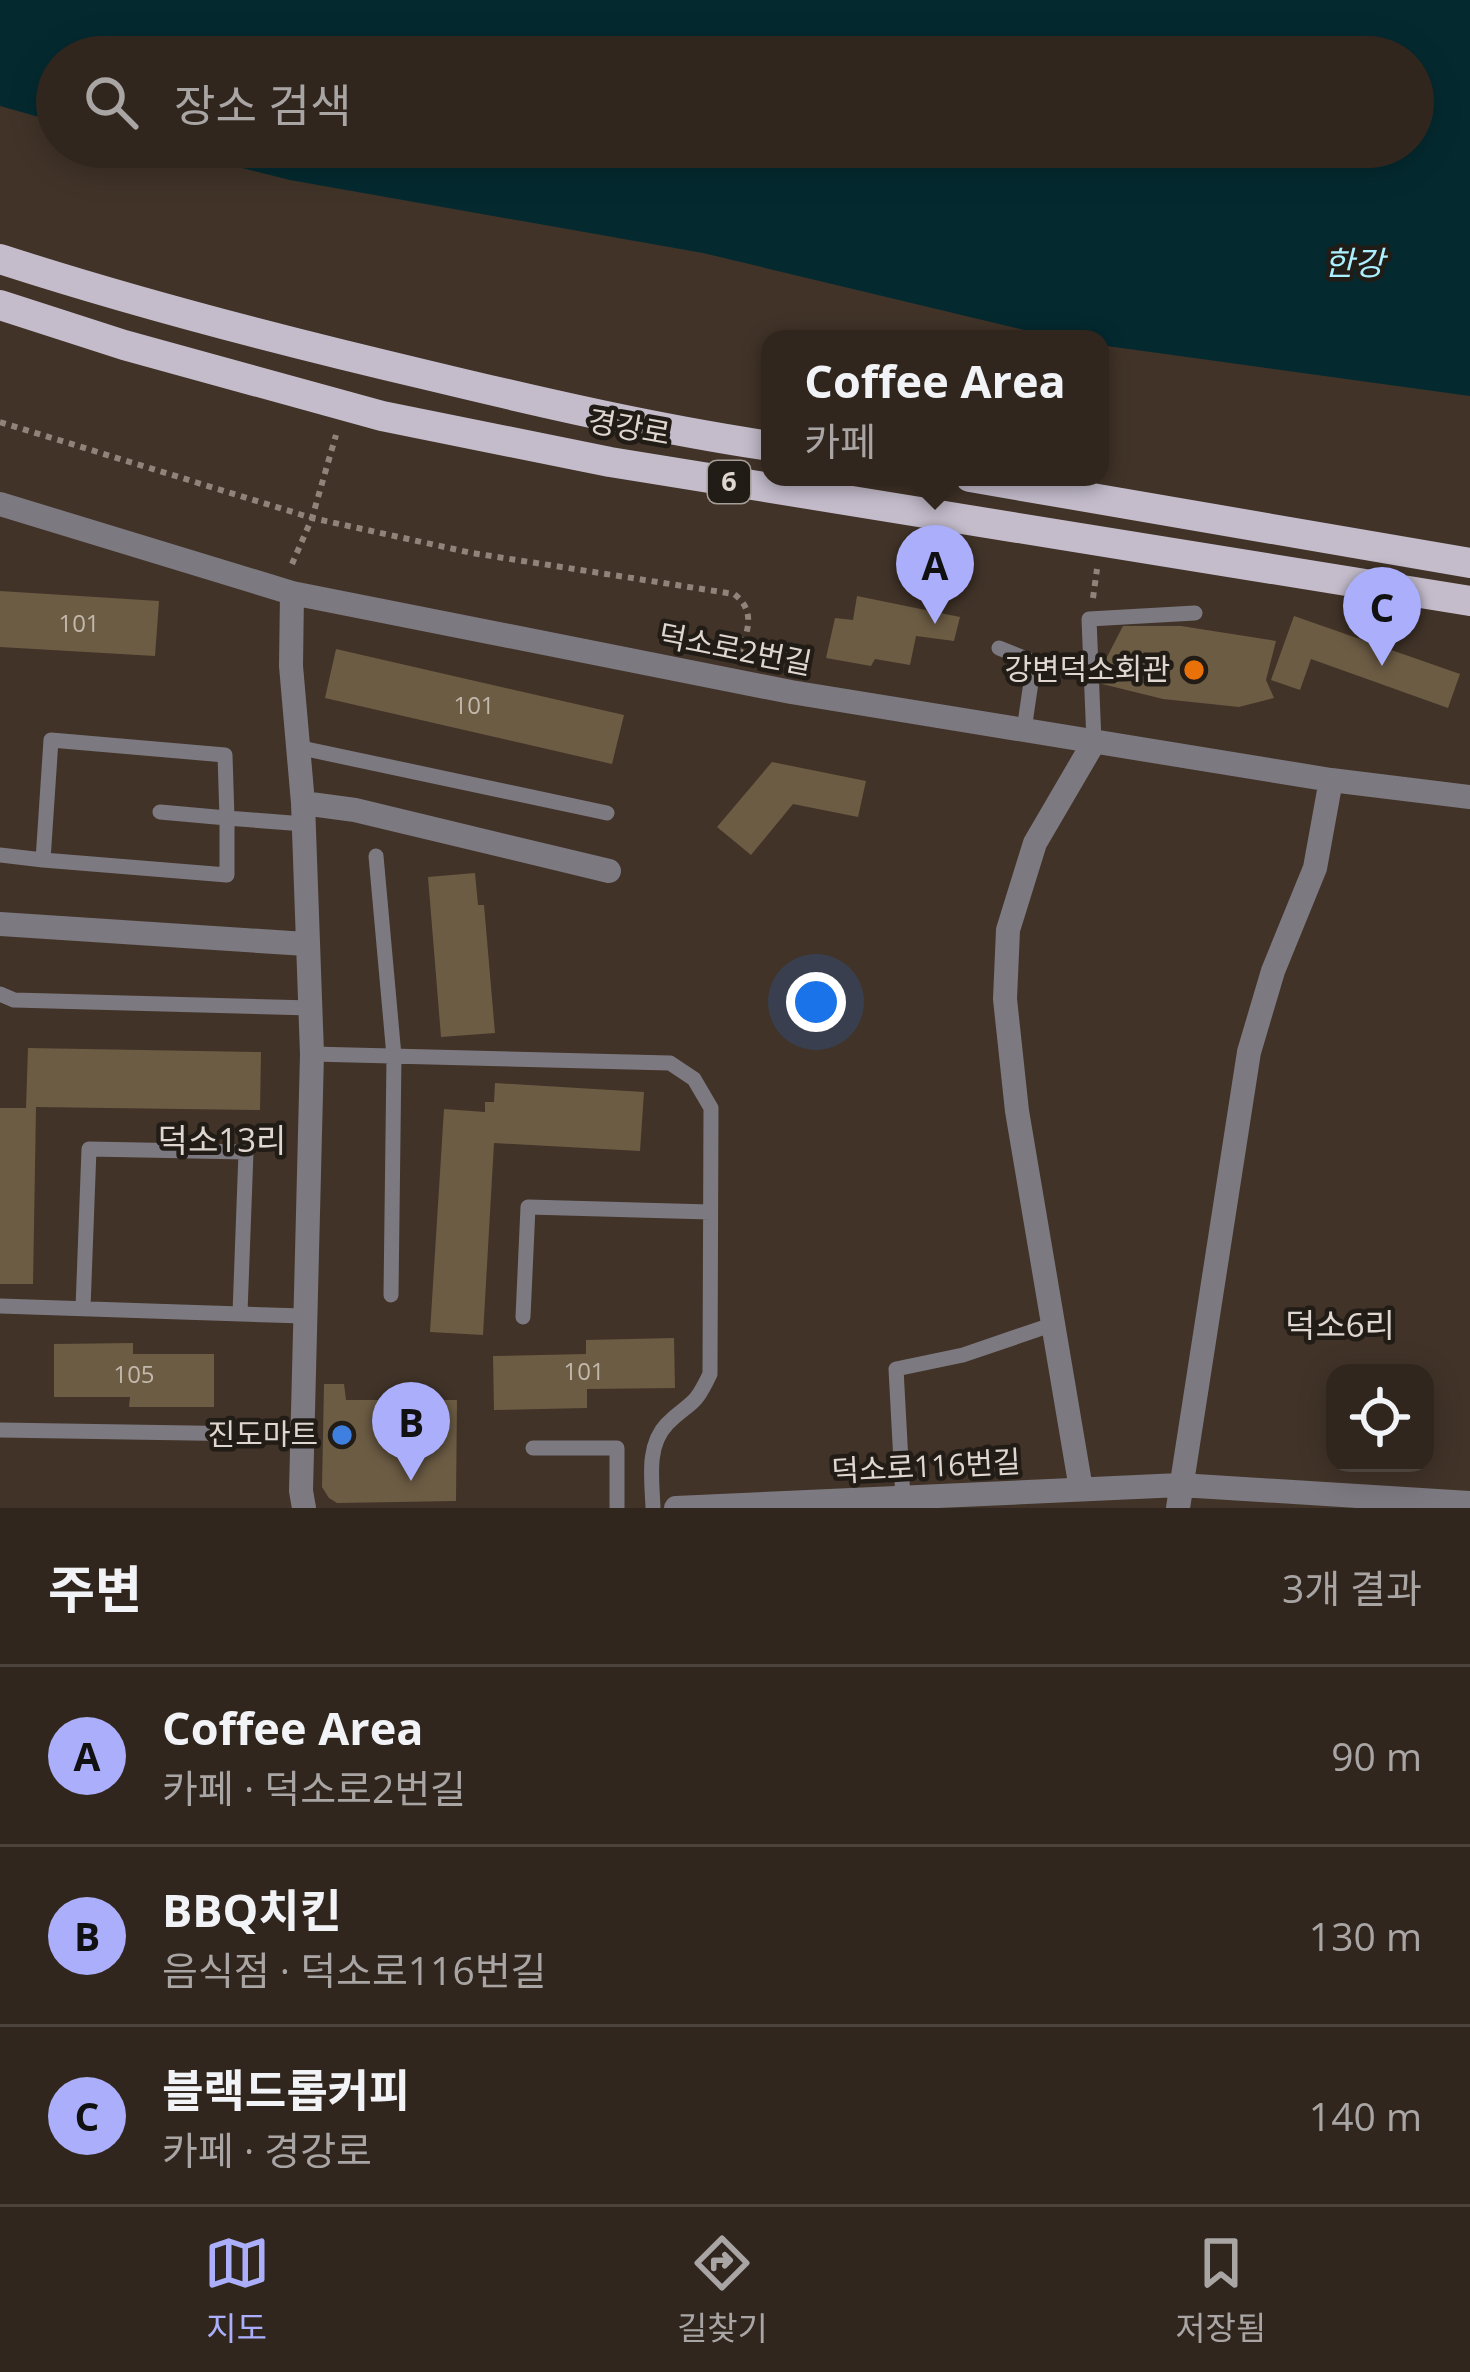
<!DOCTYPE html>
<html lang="ko">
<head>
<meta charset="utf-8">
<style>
	:root { --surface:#31261e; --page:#3d322b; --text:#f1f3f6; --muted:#a8a5a4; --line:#4c433c; --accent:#abaffb }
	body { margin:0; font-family:"Open Sans","Noto Sans KR",sans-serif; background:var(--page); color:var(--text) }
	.controls { position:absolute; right:36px; bottom:36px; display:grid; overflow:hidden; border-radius:24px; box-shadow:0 6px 30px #0003 }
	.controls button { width:108px; height:108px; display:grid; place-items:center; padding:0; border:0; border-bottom:3px solid var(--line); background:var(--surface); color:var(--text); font:60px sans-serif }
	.you { position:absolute; left:816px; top:1002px; width:42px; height:42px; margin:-30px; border:9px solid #fff; border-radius:50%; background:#1a73e8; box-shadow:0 0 0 18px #1a73e833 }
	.badge { display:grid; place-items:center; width:78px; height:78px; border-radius:50%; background:var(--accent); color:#111; font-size:39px; font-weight:700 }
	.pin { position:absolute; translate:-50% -99px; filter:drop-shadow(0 3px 6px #0008) }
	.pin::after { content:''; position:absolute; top:63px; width:42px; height:36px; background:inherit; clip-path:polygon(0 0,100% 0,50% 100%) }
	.popup { position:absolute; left:761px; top:330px; width:348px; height:156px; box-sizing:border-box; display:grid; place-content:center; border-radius:24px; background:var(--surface); filter:drop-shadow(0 3px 9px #0005); font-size:39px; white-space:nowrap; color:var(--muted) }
	.popup b { font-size:45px; color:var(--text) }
	.popup::after { content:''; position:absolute; left:50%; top:100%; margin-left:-24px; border:24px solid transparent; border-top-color:var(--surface) }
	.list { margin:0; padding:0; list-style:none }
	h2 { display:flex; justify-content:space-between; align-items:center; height:156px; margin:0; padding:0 48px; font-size:51px }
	h2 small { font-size:39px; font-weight:400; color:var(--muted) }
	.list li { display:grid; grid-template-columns:78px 1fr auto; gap:36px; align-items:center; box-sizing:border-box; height:180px; padding:0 48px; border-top:3px solid var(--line) }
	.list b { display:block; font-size:45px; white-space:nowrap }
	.list p { margin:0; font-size:39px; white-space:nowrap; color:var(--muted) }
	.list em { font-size:39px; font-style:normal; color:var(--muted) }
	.icon { flex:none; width:66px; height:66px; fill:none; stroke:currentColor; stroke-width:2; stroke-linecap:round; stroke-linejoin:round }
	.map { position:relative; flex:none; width:1470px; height:1508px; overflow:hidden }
	.search { position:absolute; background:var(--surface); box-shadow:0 6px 30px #0003; left:36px; right:36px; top:36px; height:132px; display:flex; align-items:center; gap:30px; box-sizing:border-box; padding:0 42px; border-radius:66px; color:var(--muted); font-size:45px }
	.sheet { height:696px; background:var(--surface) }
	nav { display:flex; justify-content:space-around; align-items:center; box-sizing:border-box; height:168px; border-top:3px solid var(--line); background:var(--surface); font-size:33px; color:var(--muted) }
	nav a { display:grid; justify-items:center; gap:6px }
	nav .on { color:var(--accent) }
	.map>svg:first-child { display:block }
	.water { fill:#042a30 }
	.building { fill:#6c5c44 }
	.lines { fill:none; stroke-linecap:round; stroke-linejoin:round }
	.path { stroke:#8f837a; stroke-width:6; stroke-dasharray:6 6; stroke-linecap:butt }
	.lane { stroke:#7d7981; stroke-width:15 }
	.street { stroke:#7d7981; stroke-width:24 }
	.primary { stroke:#c4bccb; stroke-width:30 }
	.primary-bridge { stroke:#c4bccb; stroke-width:30 }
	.food-dot { fill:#e8710a; stroke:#221c17; stroke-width:4.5 }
	.shop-dot { fill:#3f7fe0; stroke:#221c17; stroke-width:4.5 }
	.labels { text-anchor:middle; stroke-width:9; stroke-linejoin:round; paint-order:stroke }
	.number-label { font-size:24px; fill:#c2b8ac }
	.shield { fill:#221c17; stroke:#a69e98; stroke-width:3 }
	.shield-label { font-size:27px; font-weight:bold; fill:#dfd6cf }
	.street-label { font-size:30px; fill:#dfd6cf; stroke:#221c17 }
	.poi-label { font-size:30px; fill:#dfd6cf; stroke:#221c17; text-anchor:end }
	.water-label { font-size:33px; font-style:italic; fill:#aaf0ff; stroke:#221c17 }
	.neighbourhood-label { font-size:33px; fill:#dfd6cf; stroke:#221c17 }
</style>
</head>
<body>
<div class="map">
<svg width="1470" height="1508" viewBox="0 0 1470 1508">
	<rect width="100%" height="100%" fill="#413328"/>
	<path class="water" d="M0,0h1470v396l-370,-51v-6h-38l-359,-86 -413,-73 -133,-33h1256v-90h-1356v65l-57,-16z"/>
	<path class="building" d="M0,591l159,10 -4,55 -155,-9z
		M857,596l103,21 -6,24 -38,-5 -6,29 -35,-6 -4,7 -45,-8 9,-40 18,2z
		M1294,616l166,58 -12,34 -137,-49 -11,31 -29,-10z
		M1123,626h58l95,15 -10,39 8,18 -35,9 -76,-8 -69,-17z
		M336,649l288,66 -12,49 -287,-66z
		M772,762l94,19 -8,36 -65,-13 -42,51 -34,-28z
		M475,873l3,32h6l11,128 -54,4 -13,-160z
		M28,1048l233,4 -1,58 -224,-3 -3,177h-33v-176h26z
		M495,1083l149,9 -4,59 -146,-8 -11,192 -53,-3 14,-223 41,3v-10h9z
		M674,1338l1,50 -88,1v19l-93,2 -1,-54 93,-2v-14z
		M133,1343v11h81v53h-85l1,-10h-76v-53z
		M324,1384h20l2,16h111l-1,101 -119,2 -8,-5 -7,-11z"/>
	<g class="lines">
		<path class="path" d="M0,422l312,96 160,35 262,41c21,16 15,35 6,57
			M292,564l20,-46 24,-83
			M1093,598l4,-29"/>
		<path class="lane" d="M999,648l35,14 -10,68
			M1094,742l-5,-123 106,-6
			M297,747l310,66
			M160,812l67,6v57l-184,-15 8,-120 174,15 2,63 77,6
			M0,855l43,5
			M376,856l18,200 -3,239
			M0,994l14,6 297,8
			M312,1054l358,9 24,16 17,29 -1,266c-17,36 -19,26 -43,50 -21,22 -15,56 -14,84
			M0,1306l303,10
			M83,1308l6,-159 157,3 -6,161
			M523,1317l5,-110 182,5
			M0,1430l255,4
			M533,1448h84v60
			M903,1499l-7,-130 67,-14 88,-30"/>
		<path class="street" d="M0,504l292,89 499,99 540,88 139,17
			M292,593l-1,73 12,137 9,251 -11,437 3,17
			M303,803l52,7 254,61
			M0,924l306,20
			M1081,1489l-64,-378 -12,-112 3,-69 27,-87 59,-101
			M676,1508l504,-23 290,18
			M1178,1508l71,-456 24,-81 42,-103 16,-88"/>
		<path class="primary" d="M0,259c142,46 286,83 431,117 112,27 225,53 339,70
			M970,477l500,86"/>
		<path class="primary-bridge" d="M0,305l124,40 258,71 228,46 860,139"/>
	</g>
	<circle class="food-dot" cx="1194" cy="670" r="12"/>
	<circle class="shop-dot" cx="342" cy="1435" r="12"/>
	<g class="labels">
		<g class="number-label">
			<text x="79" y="632">101</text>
			<text x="474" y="714">101</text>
			<text x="584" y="1380">101</text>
			<text x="134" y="1383">105</text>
		</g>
		<rect class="shield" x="708" y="461" width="42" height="42" rx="9"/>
		<g class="shield-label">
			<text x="729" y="491">6</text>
		</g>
		<g class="street-label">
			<text transform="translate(629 428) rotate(10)" y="10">경강로</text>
			<text transform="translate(735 650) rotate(11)" y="10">덕소로2번길</text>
			<text transform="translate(926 1467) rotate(-3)" y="10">덕소로116번길</text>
		</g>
		<g class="poi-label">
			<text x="1170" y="680">강변덕소회관</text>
			<text x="318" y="1445">진도마트</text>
		</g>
		<g class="water-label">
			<text x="1354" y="275">한강</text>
		</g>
		<g class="neighbourhood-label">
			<text x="222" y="1152">덕소13리</text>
			<text x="1340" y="1337">덕소6리</text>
		</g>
	</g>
</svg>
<div class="controls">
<button><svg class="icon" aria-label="locate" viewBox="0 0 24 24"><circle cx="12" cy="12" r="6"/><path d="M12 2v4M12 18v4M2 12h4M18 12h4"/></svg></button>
</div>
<div class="you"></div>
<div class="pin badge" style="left:935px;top:624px">A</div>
<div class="popup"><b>Coffee Area</b>카페</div>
<div class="pin badge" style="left:411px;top:1481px">B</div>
<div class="pin badge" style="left:1382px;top:666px">C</div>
<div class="search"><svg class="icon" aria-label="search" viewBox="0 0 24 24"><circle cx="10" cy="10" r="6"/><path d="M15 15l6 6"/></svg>장소 검색</div>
</div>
<section class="sheet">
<h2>주변<small>3개 결과</small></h2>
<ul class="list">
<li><span class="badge">A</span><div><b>Coffee Area</b><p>카페 · 덕소로2번길</p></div><em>90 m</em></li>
<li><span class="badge">B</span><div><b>BBQ치킨</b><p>음식점 · 덕소로116번길</p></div><em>130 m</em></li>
<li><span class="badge">C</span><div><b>블랙드롭커피</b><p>카페 · 경강로</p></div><em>140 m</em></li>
</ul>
</section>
<nav>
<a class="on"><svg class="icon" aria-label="map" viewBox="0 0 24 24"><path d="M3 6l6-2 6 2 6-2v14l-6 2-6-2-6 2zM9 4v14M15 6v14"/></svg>지도</a>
<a><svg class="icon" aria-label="directions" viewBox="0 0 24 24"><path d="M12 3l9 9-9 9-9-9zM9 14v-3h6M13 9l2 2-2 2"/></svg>길찾기</a>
<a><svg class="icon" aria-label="saved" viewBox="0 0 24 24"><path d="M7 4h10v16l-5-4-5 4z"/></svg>저장됨</a>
</nav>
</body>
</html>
